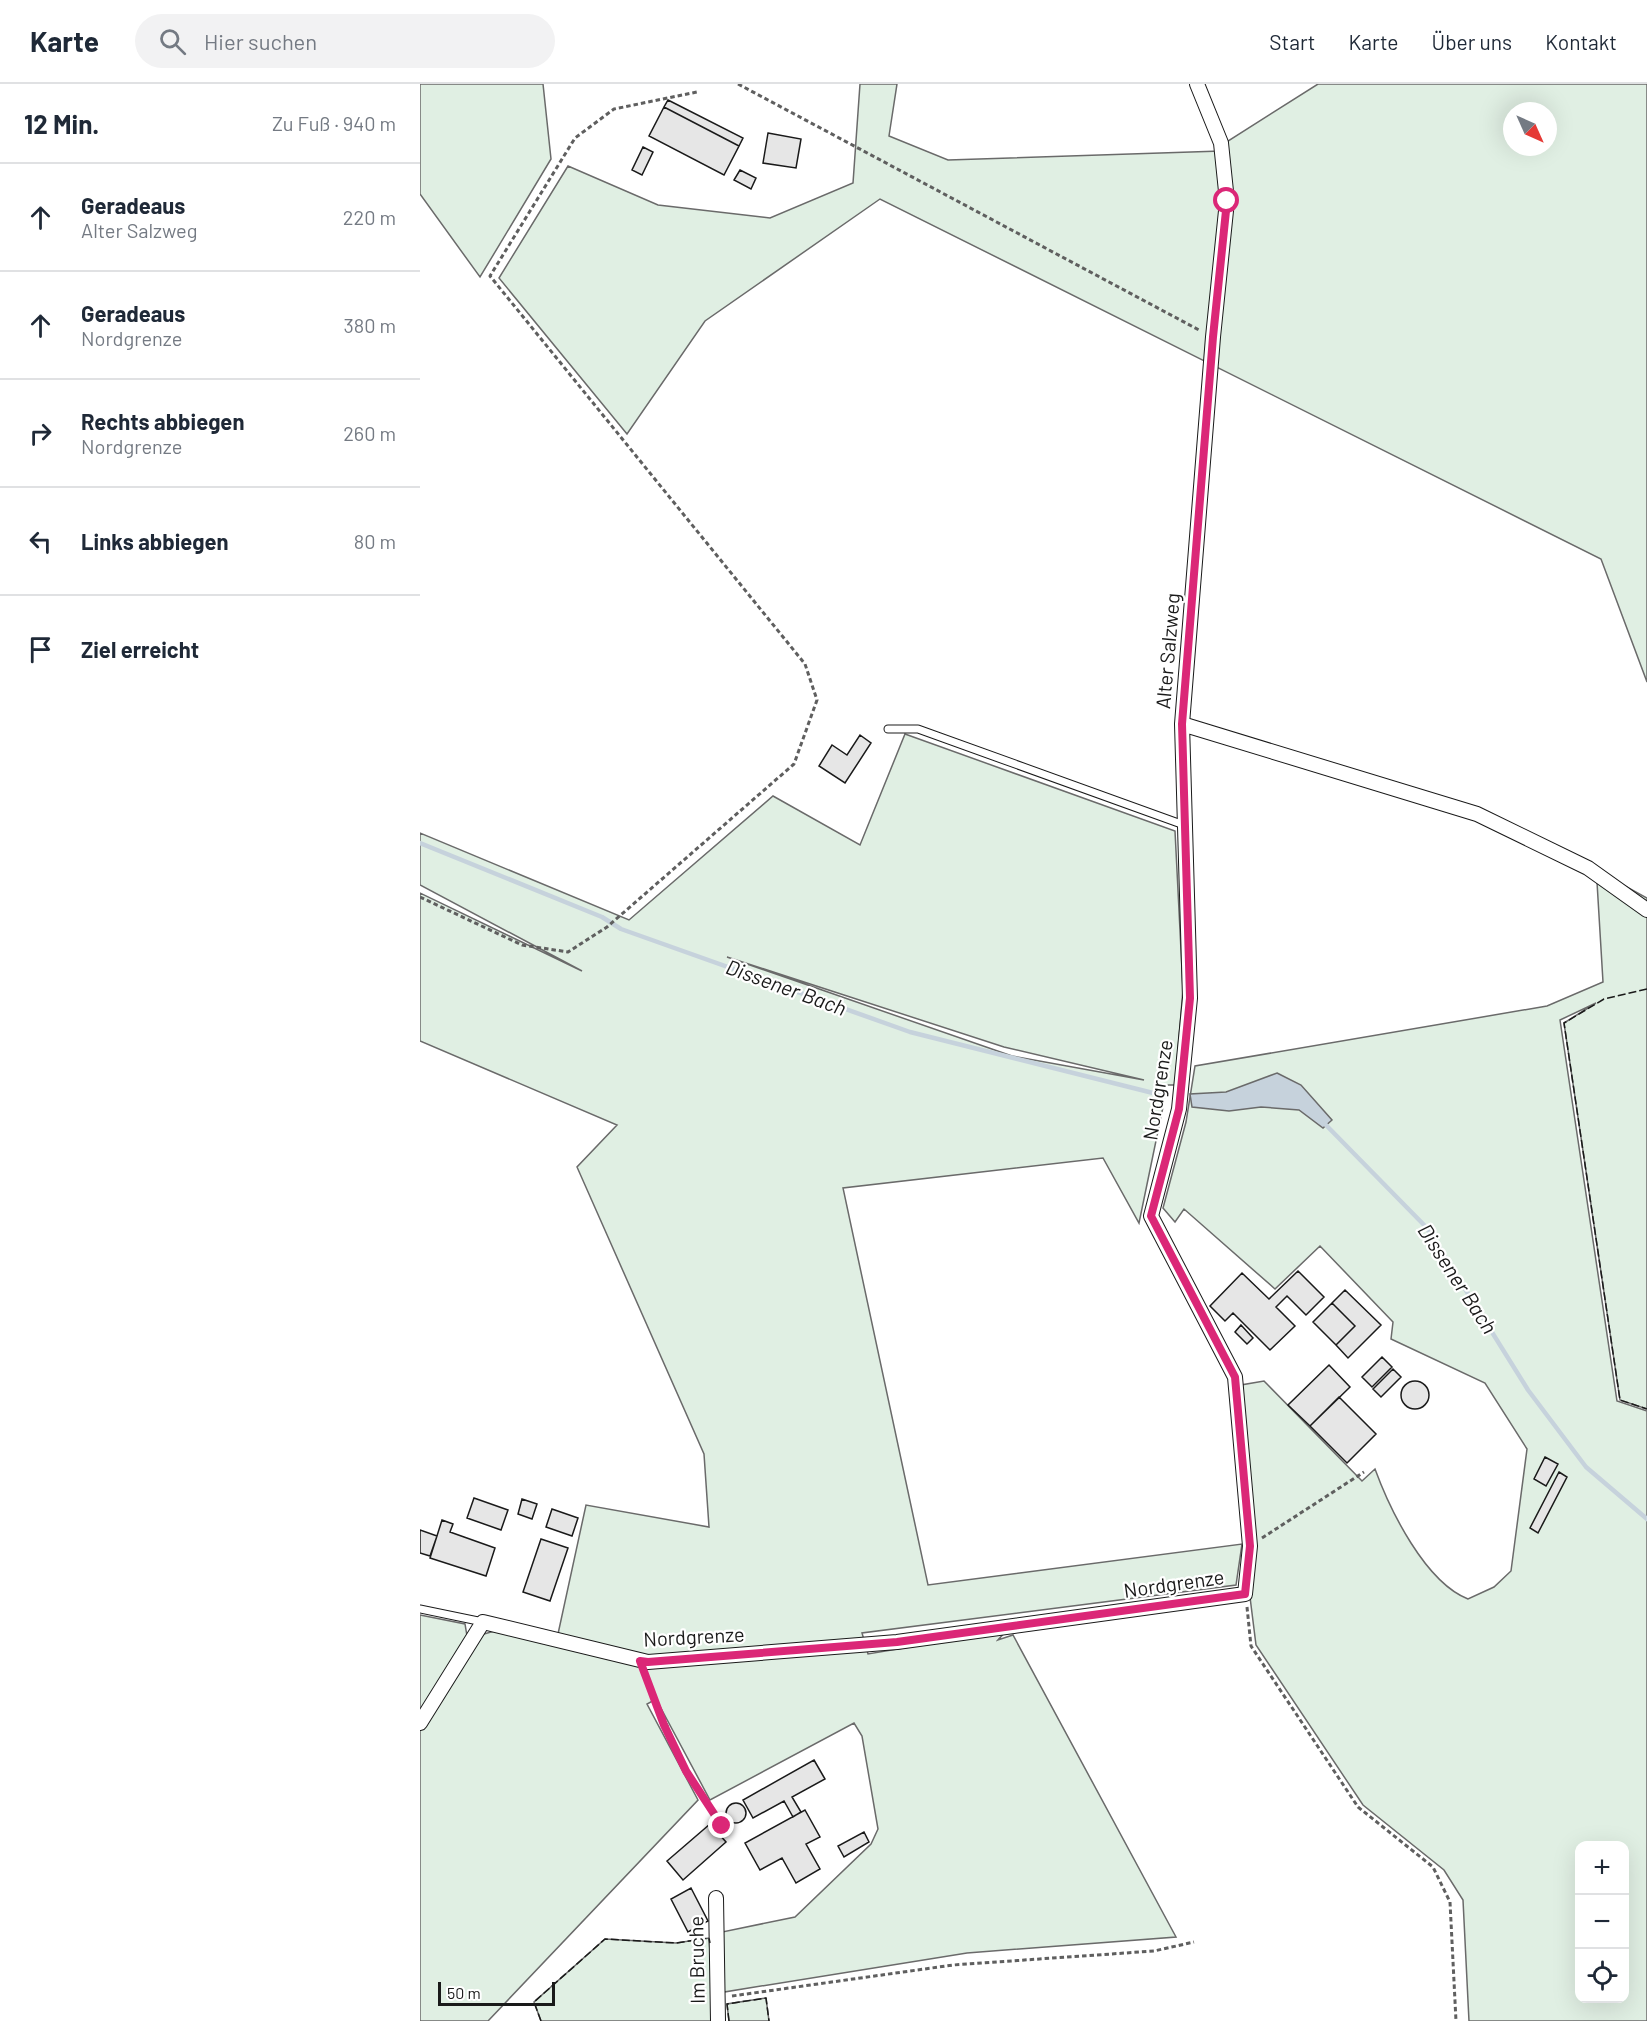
<!DOCTYPE html>
<html lang="de">
<head>
<meta charset="utf-8">
<style>
	:root { --surface:#fff; --page:#f2f2f3; --text:#1f2937; --muted:#747a83; --line:#e0e1e3 }
	body { margin:0; font-family:Barlow,sans-serif; background:var(--page); color:var(--text) }
	.controls { position:absolute; right:18px; bottom:18px; display:grid; overflow:hidden; border-radius:12px; box-shadow:0 6px 24px #0002 }
	.controls button { width:54px; height:54px; display:grid; place-items:center; padding:0; border:0; border-bottom:2px solid var(--line); background:var(--surface); color:var(--text); font:30px sans-serif }
	.compass { position:absolute; left:1083px; top:18px; width:54px; height:54px; border-radius:50%; background:var(--surface); box-shadow:0 6px 24px #0002; rotate:135deg }
	.scale { position:absolute; left:18px; bottom:15px; width:117px; box-sizing:border-box; padding-left:6px; border:3px solid #1a1a1a; border-top:0; font-size:16px; line-height:21px; white-space:nowrap; color:#1a1a1a; -webkit-text-stroke:4px #fff; paint-order:stroke }
	.stop { position:absolute; width:18px; height:18px; margin:-14px; border:4px solid #db2777; border-radius:50%; background:#fff }
	.stop.end { background:#db2777; border-color:#fff; box-shadow:0 2px 6px #0008 }
	.list { margin:0; padding:0; list-style:none }
	h2 { display:flex; justify-content:space-between; align-items:center; height:78px; margin:0; padding:0 24px; font-size:26px }
	h2 small { font-size:20px; font-weight:400; color:var(--muted) }
	.list li { display:grid; grid-template-columns:39px 1fr auto; gap:18px; align-items:center; box-sizing:border-box; height:108px; padding:0 24px; border-top:2px solid var(--line) }
	.list b { display:block; font-size:22px; white-space:nowrap }
	.list p { margin:0; font-size:20px; white-space:nowrap; color:var(--muted) }
	.list em { font-size:20px; font-style:normal; color:var(--muted) }
	.icon { flex:none; width:33px; height:33px; fill:none; stroke:currentColor; stroke-width:2; stroke-linecap:round; stroke-linejoin:round }
	.map { position:relative; flex:none; width:1227px; height:1937px; overflow:hidden }
	header { display:flex; align-items:center; gap:36px; box-sizing:border-box; height:84px; padding:0 30px; background:var(--surface); border-bottom:2px solid var(--line) }
	header strong { font-size:28px }
	nav { display:flex; gap:33px; margin-inline-start:auto; font-size:21px }
	.search { width:420px; height:54px; background:var(--page); display:flex; align-items:center; gap:15px; box-sizing:border-box; padding:0 21px; border-radius:33px; color:var(--muted); font-size:22px }
	main { display:flex }
	aside { flex:1; background:var(--surface) }
	.map>svg:first-child { display:block }
	.green { fill:#e0efe3; stroke:#6a6a6a; stroke-width:1.5; fill-rule:evenodd }
	.water { fill:#c6d2dc; stroke:#6a6a6a; stroke-width:1.5 }
	.lines { fill:none; stroke-linecap:round; stroke-linejoin:round }
	.stream { stroke:#c6d2dc; stroke-width:4.5 }
	.building { fill:#e6e6e6; stroke:#1a1a1a; stroke-width:1.5 }
	.lane-casing { stroke:#1a1a1a; stroke-width:9 }
	.street-casing { stroke:#1a1a1a; stroke-width:16 }
	.path { stroke:#5f5f5f; stroke-width:3; stroke-dasharray:4.5 3; stroke-linecap:butt }
	.lane { stroke:#fff; stroke-width:7 }
	.street { stroke:#fff; stroke-width:14 }
	.fence { stroke:#1a1a1a; stroke-width:1.5; stroke-dasharray:8 3; stroke-linecap:butt }
	.route { stroke:#db2777; stroke-width:8 }
	.labels { text-anchor:middle; stroke-width:4.5; stroke-linejoin:round; paint-order:stroke }
	.street-label { font-size:20px; fill:#1a1a1a; stroke:#fff }
	.water-label { font-size:21px; font-style:italic; fill:#1a1a1a; stroke:#fff }
</style>
</head>
<body>
<header>
<strong>Karte</strong>
<div class="search"><svg class="icon" aria-label="search" viewBox="0 0 24 24"><circle cx="10" cy="10" r="6"/><path d="M15 15l6 6"/></svg>Hier suchen</div>
<nav><a>Start</a><a>Karte</a><a>Über uns</a><a>Kontakt</a></nav>
</header>
<main>
<aside>
<h2>12 Min.<small>Zu Fuß · 940 m</small></h2>
<ul class="list">
<li><svg class="icon" aria-label="ahead" viewBox="0 0 24 24"><path d="M12 20V5M6 11l6-6 6 6"/></svg><div><b>Geradeaus</b><p>Alter Salzweg</p></div><em>220 m</em></li>
<li><svg class="icon" aria-label="ahead" viewBox="0 0 24 24"><path d="M12 20V5M6 11l6-6 6 6"/></svg><div><b>Geradeaus</b><p>Nordgrenze</p></div><em>380 m</em></li>
<li><svg class="icon" aria-label="right" viewBox="0 0 24 24"><path d="M7 20v-9h11M14 6l5 5-5 5"/></svg><div><b>Rechts abbiegen</b><p>Nordgrenze</p></div><em>260 m</em></li>
<li><svg class="icon" aria-label="left" viewBox="0 0 24 24"><path d="M17 20v-9H6M10 6l-5 5 5 5"/></svg><div><b>Links abbiegen</b></div><em>80 m</em></li>
<li><svg class="icon" aria-label="arrive" viewBox="0 0 24 24"><path d="M6 21V4h12l-3 4 3 4H6"/></svg><div><b>Ziel erreicht</b></div></li>
</ul>
</aside>
<div class="map">
<svg width="1227" height="1937" viewBox="0 0 1227 1937">
	<rect width="100%" height="100%" fill="#fff"/>
	<path class="green" d="M0,0h123l8,75 -71,118 -60,-83z
		M440,0h37l-8,52 59,24 273,-9 7,-10 90,-57h329v598l-46,-123 -721,-360 -175,122 -78,113 -128,-156 69,-112 90,39 112,13 83,-35zM1092,27h36v36h-36z
		M485,650l270,97 8,159 -8,95h-12v22l-24,116 -36,-65 -260,30 85,397 314,-41 -6,41 -374,48 6,21 138,-23 -8,9 15,-5 163,302 -209,16 -243,39 -2,-60 73,-15 76,-73 7,-15 -16,-93 -8,-13 -144,77 -54,-101 -9,5 51,96 -210,221h-68v-293l57,-92 21,-6 60,4 28,-129 123,22 -5,-73 -127,-287 40,-42 -197,-84v-148l162,78 -162,-86v-52l209,87 144,-124 87,49zM307,873l277,90 140,33 -132,-24z
		M1177,798l28,4 22,12v511l-27,-9 -56,-377 32,-20 -36,17 57,381 30,10v610h-178l-6,-121 -19,-30 -81,-65 -107,-160 -6,-48 -9,-212 23,-4 98,100 13,-12c15,41 50,113 93,130l26,-12 17,-16 16,-122 -42,-66 -94,-44 2,-17 -73,-76 -45,43 -91,-80 -9,13 -12,-14 23,-86 9,-56 352,-60 56,-24zM1160,1762h44v152h-44z
		M0,1531l45,9 2,12 -47,75z
		M289,1854l6,83h-174l-7,-19 71,-63 71,4z
		M346,1914l3,23h-40l-2,-17z"/>
	<path class="water" d="M857,989l24,12 31,35 -9,8 -24,-18 -38,-3 -32,4 -37,-4 -2,-13 36,-2z"/>
	<g class="lines">
		<path class="stream" d="M0,759l182,74 19,12 289,103 255,64
			M903,1038l104,106 101,162 58,77 61,52"/>
	</g>
	<path class="building" d="M248,16l75,38 -4,8 -75,-39z
		M244,23l75,39 -15,29 -75,-39z
		M348,49l33,6 -5,29 -33,-5z
		M223,63l10,5 -11,23 -10,-5z
		M320,86l16,8 -5,11 -17,-9z
		M440,651l11,8 -26,40 -26,-17 13,-21 15,10z
		M878,1187l26,26 -18,18 -19,-19 -11,11 19,19 -25,24 -37,-37 -8,8 -15,-15 32,-33 27,26z
		M925,1206l36,35 -33,33 -12,-13 19,-19 -23,-23z
		M912,1219l23,23 -19,19 -23,-23z
		M821,1241l12,13 -6,6 -12,-12z
		M962,1273l10,10 -20,20 -10,-10z
		M909,1281l21,22 -40,39 -22,-21z
		M973,1285l8,8 -20,20 -8,-8z
		M981 1311a14 14 0 1 1 28 0a14 14 0 1 1-28 0Z
		M919,1313l37,37 -29,29 -37,-37z
		M1125,1373l13,7 -12,22 -12,-7z
		M1139,1388l8,5 -29,56 -8,-5z
		M54,1414l34,12 -7,20 -34,-12z
		M102,1415l15,5 -5,15 -14,-5z
		M132,1425l26,9 -6,18 -26,-9z
		M22,1436l11,4 -3,8 45,16 -9,28 -56,-18z
		M0,1446l17,6 -7,20 -10,-3z
		M121,1455l27,9 -18,53 -27,-9z
		M394,1676l11,19 -33,18 9,15 -8,5 -9,-16 -31,17 -10,-18z
		M306 1729a10 10 0 1 1 20 0a10 10 0 1 1-20 0Z
		M385,1726l15,27 -14,7 14,25 -24,14 -14,-25 -22,12 -15,-27z
		M290,1740l16,18 -43,38 -16,-19z
		M444,1748l5,10 -25,15 -6,-11z
		M271,1804l17,33 -20,11 -17,-33z"/>
	<g class="lines">
		<defs>
			<path id="lane" d="M468,645h30l266,96
				M0,1525l63,13"/>
			<path id="street" d="M762,640l295,90 111,54 59,42
				M0,1639l63,-101 165,40 249,-20 348,-48 5,-48 -15,-169 -84,-161 28,-107 11,-111 -8,-274 31,-387 14,-136 -6,-58 -24,-59
				M296,1814l2,123"/>
		</defs>
		<use href="#lane" class="lane-casing"/>
		<use href="#street" class="street-casing"/>
		<path class="path" d="M318,0l461,246
			M0,813l102,48 46,7 39,-25 187,-163 23,-64 -12,-36 -315,-388 85,-138 39,-29 83,-17
			M842,1454l102,-66
			M827,1523l4,39 107,161 75,60 17,35 6,119
			M226,1591l40,96 36,55
			M312,1912l221,-31 201,-14 40,-9"/>
		<use href="#lane" class="lane"/>
		<use href="#street" class="street"/>
		<path class="fence" d="M1227,905l-43,10 -40,24 56,377 27,9
			M121,1937l-7,-19 71,-63 71,4 33,-5 1,5
			M309,1937l-2,-17 39,-6 3,23"/>
	</g>
	<g class="lines">
		<path class="route" d="M302,1742l-36,-55 -22,-46 -24,-64 8,1 249,-20 348,-48 5,-48 -15,-169 -84,-161 28,-107 11,-111 -8,-274 31,-387 14,-136"/>
	</g>
	<g class="labels">
		<g class="street-label">
			<text transform="translate(748 567) rotate(-85)" y="7">Alter Salzweg</text>
			<text transform="translate(738 1006) rotate(-81)" y="7">Nordgrenze</text>
			<text transform="translate(754 1500) rotate(-8)" y="7">Nordgrenze</text>
			<text transform="translate(274 1553) rotate(-3)" y="7">Nordgrenze</text>
			<text transform="translate(277 1876) rotate(-91)" y="7">Im Bruche</text>
		</g>
		<g class="water-label">
			<text transform="translate(366 904) rotate(20)" y="7">Dissener Bach</text>
			<text transform="translate(1037 1195) rotate(57)" y="7">Dissener Bach</text>
		</g>
	</g>
</svg>
<div class="controls">
<button>+</button>
<button>−</button>
<button><svg class="icon" aria-label="locate" viewBox="0 0 24 24"><circle cx="12" cy="12" r="6"/><path d="M12 2v4M12 18v4M2 12h4M18 12h4"/></svg></button>
</div>
<svg class="compass" viewBox="-18 -18 36 36"><path d="M0-13l5 13h-10z" fill="#e53935"/><path d="M0 13l5-13h-10z" fill="#747a83"/></svg>
<div class="scale">50 m</div>
<div class="stop" style="left:807px;top:117px"></div>
<div class="stop end" style="left:302px;top:1742px"></div>
</div>
</main>
</body>
</html>
